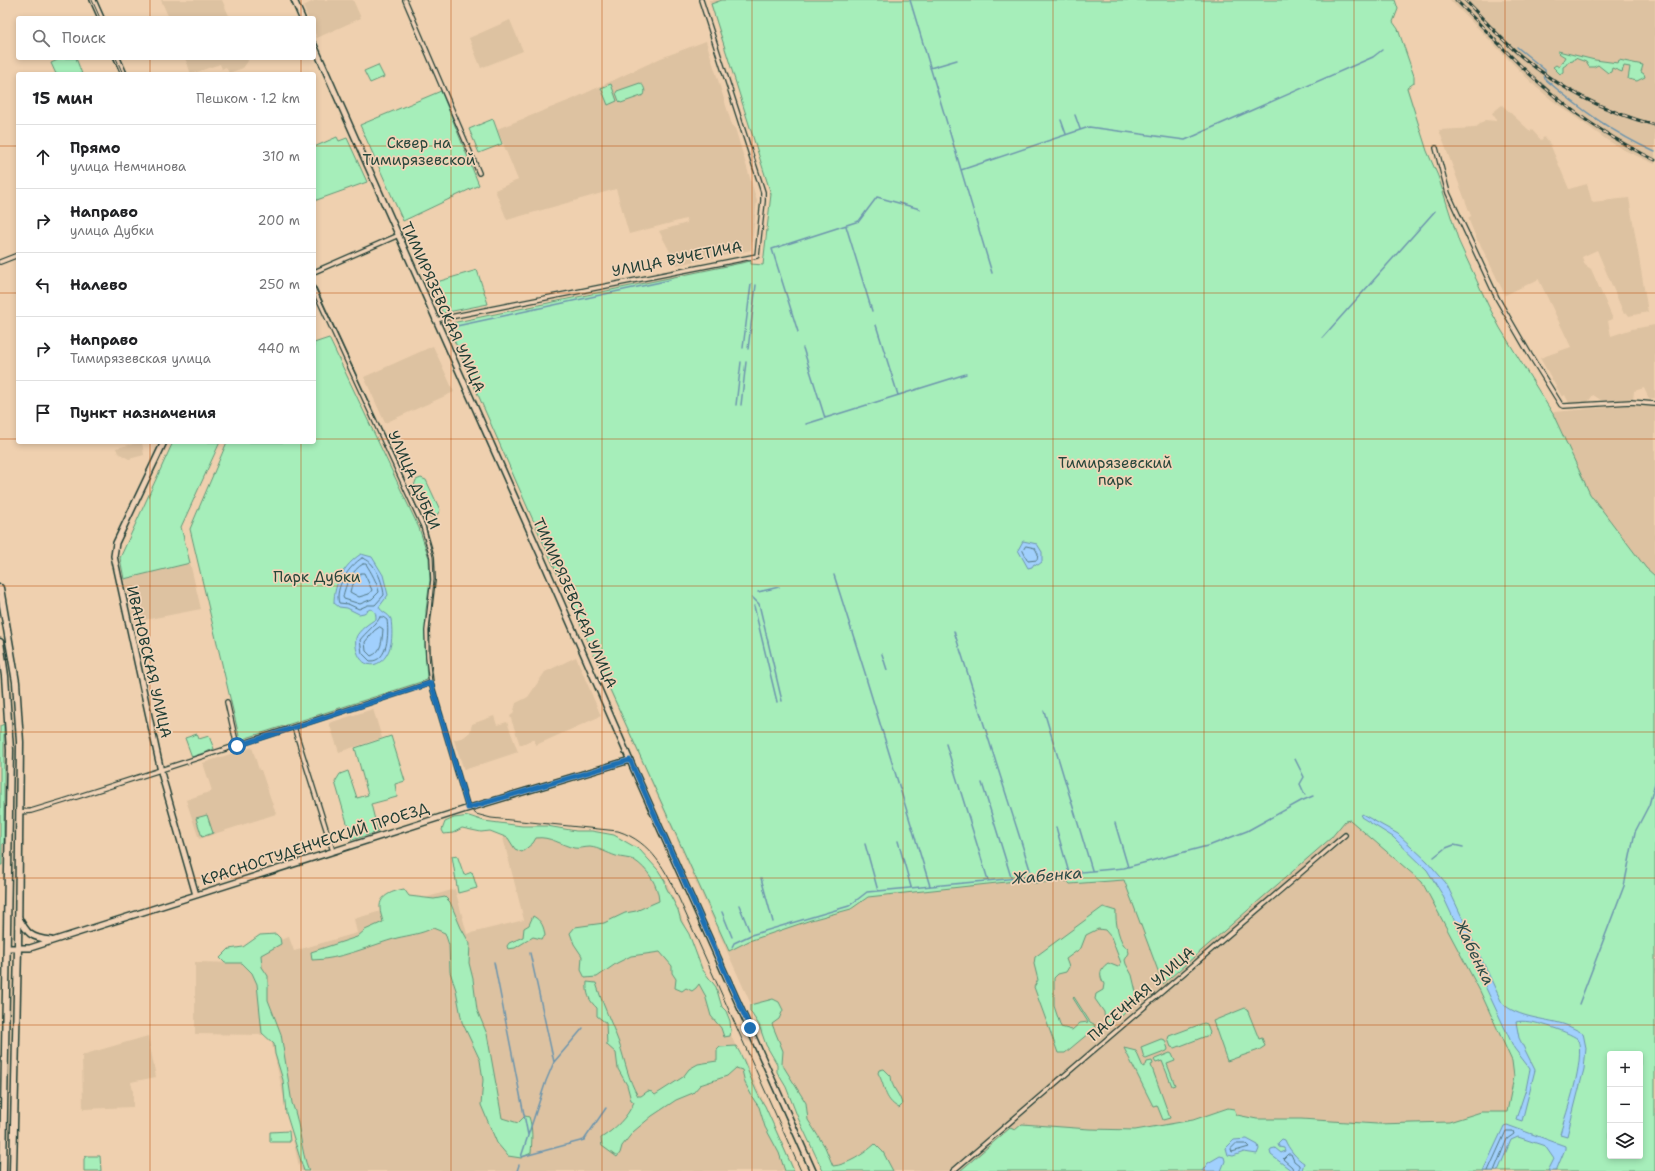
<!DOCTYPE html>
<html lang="ru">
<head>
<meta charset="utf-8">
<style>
	:root { --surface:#fff; --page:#f2f2f2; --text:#202124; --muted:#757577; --line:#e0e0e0 }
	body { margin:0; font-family:"Shantell Sans",sans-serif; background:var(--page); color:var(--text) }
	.controls { position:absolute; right:12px; bottom:12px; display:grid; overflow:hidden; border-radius:4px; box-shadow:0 2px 6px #0003 }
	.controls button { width:36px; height:36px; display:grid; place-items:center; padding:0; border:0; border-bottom:1px solid var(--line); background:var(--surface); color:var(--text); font:20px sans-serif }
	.stop { position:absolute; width:12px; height:12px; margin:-9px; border:3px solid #1f6fb2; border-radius:50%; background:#fff }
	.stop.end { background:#1f6fb2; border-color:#fff; box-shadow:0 1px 4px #0008 }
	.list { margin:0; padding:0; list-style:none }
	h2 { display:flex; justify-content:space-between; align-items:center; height:52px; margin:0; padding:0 16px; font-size:17px }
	h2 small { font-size:13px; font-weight:400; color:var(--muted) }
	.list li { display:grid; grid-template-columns:26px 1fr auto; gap:12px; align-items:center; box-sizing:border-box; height:64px; padding:0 16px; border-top:1px solid var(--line) }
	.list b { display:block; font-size:15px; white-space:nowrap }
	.list p { margin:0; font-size:13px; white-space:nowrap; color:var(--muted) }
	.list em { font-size:13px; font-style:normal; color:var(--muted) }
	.icon { flex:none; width:22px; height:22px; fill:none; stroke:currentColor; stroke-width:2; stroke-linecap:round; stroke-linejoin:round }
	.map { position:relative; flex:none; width:1655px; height:1171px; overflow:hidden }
	.search { position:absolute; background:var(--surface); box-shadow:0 2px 6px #0003; left:16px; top:16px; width:300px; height:44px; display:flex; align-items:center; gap:10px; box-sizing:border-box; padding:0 14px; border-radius:4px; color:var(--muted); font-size:15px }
	.panel { position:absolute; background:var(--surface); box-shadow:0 2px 6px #0003; left:16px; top:72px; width:300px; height:372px; border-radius:4px }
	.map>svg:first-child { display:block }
	.built { fill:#ddc2a1; fill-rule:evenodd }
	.green { fill:#a6eeba; stroke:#629677; fill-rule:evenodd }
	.water { fill:#a1d0fd; stroke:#6d95ad }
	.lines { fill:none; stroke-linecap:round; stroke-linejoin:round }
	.shore { stroke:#537884; stroke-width:1 }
	.stream { stroke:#6d95ad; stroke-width:1.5 }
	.street-casing { stroke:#1f3d34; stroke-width:6 }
	.secondary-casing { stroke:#1f3d34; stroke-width:8 }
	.primary-casing { stroke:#1f3d34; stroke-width:9 }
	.street { stroke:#f0d3b7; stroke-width:3.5 }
	.secondary { stroke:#f0d3b7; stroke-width:5 }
	.primary { stroke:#f0d3b7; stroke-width:6 }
	.tram { stroke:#1f3d34; stroke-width:1 }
	.rail-casing { stroke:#1f3d34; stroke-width:3 }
	.rail { stroke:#f0d3b7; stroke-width:1.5; stroke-dasharray:4.5; stroke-linecap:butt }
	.route { stroke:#1f6fb2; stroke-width:5 }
	.grid { fill:none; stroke:#c05314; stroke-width:1; stroke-opacity:0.55 }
	.labels { text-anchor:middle; stroke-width:3.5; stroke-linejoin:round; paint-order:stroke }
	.park-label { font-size:15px; fill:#26463b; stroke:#f0d3b7 }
	.street-label { font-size:15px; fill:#1f3d34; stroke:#f0d3b7 }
	.water-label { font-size:16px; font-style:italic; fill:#2c4c48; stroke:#f0d3b7 }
</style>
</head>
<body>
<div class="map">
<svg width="1655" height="1171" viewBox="0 0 1655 1171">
	<rect width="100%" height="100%" fill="#efd0af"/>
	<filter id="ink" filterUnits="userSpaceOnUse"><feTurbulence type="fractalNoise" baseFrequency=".025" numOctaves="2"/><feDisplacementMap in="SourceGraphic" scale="8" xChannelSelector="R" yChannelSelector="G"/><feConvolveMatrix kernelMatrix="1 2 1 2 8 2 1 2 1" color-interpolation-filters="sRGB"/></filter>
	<g filter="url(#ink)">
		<path class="built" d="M161,0h61l8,18h-61z
			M316,0h37l8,18 -44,20 -3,-7v-13h-6l-5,-12z
			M709,0h672l46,151 11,25 20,66 42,86 50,82 3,4 1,-2 78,-7 23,1v765h-829l-290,-644v-4l-3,-3 -86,-196 304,-63v3l12,1 8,-71zM1610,1054h30v102h-30z
			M1450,0h205v164l-29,-13 -19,-11 -54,-39 -17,-14z
			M510,20l13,31 -42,17 -12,-30z
			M706,41l26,84 3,3 22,73 -6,49 -74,15 -18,-34 28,-8 -1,-4 -57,15 -13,-45 -109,31 -12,-30 23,-10 -21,-51 76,-30 88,-41z
			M185,58h62l1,3 -5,7 -14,5 -3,-6 -4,2 -2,-5 -29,10z
			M1502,105l28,26 2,-1 9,10 3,-3 6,7 19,45 18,-5 5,18 37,-4 19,114 -19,4 -2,-3 -3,1 -27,-64 -15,7 3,8 6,4 22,50 -5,2 3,15 21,-7 23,-4v73l-6,1 -5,-11 -10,3 -1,9h-32l-8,-5 -5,7 -19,1 -4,-8 -3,2 -22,-39 31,-11 -33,-69 -1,2 -32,15 -25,-51 -3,-4 -9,-22 3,-2 -32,-86 36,-2 10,-8 11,1v-2l-4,-6z
			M433,346l21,46 -69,31 -21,-46z
			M142,442l2,13 -15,4 -11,-6 -2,-5z
			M190,563l11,46 -67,13 -10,-43z
			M576,657l25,59 -65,29 -2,-6 -14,6 -10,-29 3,-2 3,-11 12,-6 17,-25z
			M373,709l9,29 -43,14 -10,-29z
			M494,716l3,9 10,-3 11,30 -54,18 -10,-30 10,-3 6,-5 2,-8z
			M252,747l7,23h2l15,44 -77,25 -13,-39 26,-9 -9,-28z
			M500,826l140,26 16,15 11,16 74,176 3,-1 51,113h-495l-30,-136 -75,-1v-72l47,1 9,-14 38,-12 5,14 63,-18 -3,-14 101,-30 12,45 57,-14z
			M148,1036l8,41 -25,5 2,9v16l-50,2 -1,-54z"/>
		<path class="green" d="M722,0h673l3,9 -5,13 5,7 16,47v7l-7,5 20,63 11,25 21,66 29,63 12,23 53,86 37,80 56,74 9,8v595h-695l50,-43 5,2 7,-6 67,5 46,1 58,-10 35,-12 6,1 3,6 20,4h44l76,5 72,-2 32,-10h26l7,-35 -2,-16 -32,-70 -58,-109 -72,-62 -5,1 -14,17 -168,146 -39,-104 -54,4 -3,-3 -33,2 -9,-3 -157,17 -17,12 -40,11 -62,21 -20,10 -193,-424v-4l-3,-3 -86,-196 304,-63v3l12,1 8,-71 -60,-190zM1610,1054h30v102h-30z
			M1558,51l37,9 23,3 1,-3 24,5 -2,7 3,2 1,3 -8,4 -9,-2 2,-12 -6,-1 -2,6 -10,-4 -1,4 -3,1 -10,-8 -4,2h-5l-3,-5 -11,-4 -2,3 -5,1 -2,3 -3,2v5l-3,2 -7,-7 3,-2 3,2 6,-10 -8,-5z
			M62,58h14l6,16h-26l-5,-11z
			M378,65l6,12 -14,6 -6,-12z
			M640,83c4,2 6,8 4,12l-23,8 -2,-2 -3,-8 1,-2z
			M611,84l6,17 -9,4 -7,-17z
			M441,91l38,94 -76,36 -43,-96z
			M493,119l9,25 -23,9 -10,-24z
			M337,137l2,4 8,-3 20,44 -53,19v-54z
			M477,270l11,34 -45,9 -13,-29z
			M329,338l90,190 10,30 1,23 -4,29 -1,35 2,35 -187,60 -50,-211 37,-87h87v-99z
			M173,442h47l-39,85 9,36 -66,16 -4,-21z
			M421,478l5,2 14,30 -3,5 -6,2 -4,-1 -13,-30 2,-6z
			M4,724v119l-2,1v21h-2v-139z
			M197,734l2,5 10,-3 5,13 -22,8 -7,-19z
			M391,736l14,45 -10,3 2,13 -26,7 7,28 -26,8 -17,-58 5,-8 8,-3 9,27 11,-3 -13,-47z
			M207,815l6,18 -11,4 -6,-19z
			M469,816l15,5 38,5h25l29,5h16l22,4 26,15 18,20 7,11 1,6 12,23 3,11 8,13 13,35 14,18 6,20 4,4 4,10 1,10 -1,5 -6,1 -3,-9 -10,-12 -6,-21 -6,-11 -3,4 -4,3 -6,-3 -4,3 -7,-3 1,-9 -4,-6v-7l-12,-14 -29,4 -14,7 -20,14 -12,1 -4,-8 1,-14 -8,-12 -4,-11 5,-6 29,-4 21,-10 11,-2 23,-10c-1,-16 -11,-32 -25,-41 -5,-2 -12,-2 -18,-4 -9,-3 -17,-8 -26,-9 -5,0 -11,2 -16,1 -13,-3 -24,-12 -38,-10l-3,5 -11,9 -7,-3 -7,-11 -18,-7 -9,1 -19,-4 -9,5 -9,1 -2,-4 3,-8 9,-4z
			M457,855l7,20 8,-3 5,16 -19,5 -6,-37z
			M404,889l5,7 25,3 11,-2 5,5 11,26 9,16 -1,19 4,16 4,31 10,24 15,84 16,5 7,-7 4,1c4,11 3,24 2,36l-10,5 -13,-2 -11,-13 -16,-38 2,-25 -3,-20 -18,-38 -6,-32 -6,-18 -1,-27 -4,-12 -12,-5c-12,6 -23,7 -36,10 -25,7 -58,22 -85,22l-1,-8 46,-15 8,-7 18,-8c-1,-5 -3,-9 -3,-14 -1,-13 14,-17 24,-19z
			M1103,907l13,4c-1,10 3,33 12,38l1,4 -4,7 1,4 6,11 4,17 7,3v2l-9,5 -11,13 -14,9h-4l-1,-12 -9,-13 1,-5 7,-4 1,-6c-5,-8 -5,-15 4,-21l10,4 3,-4 -10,-26 -6,-7 -7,-1 -12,6 -5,13 -15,11 3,8 -3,5 -8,2 -4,4v28l7,21 11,3 8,-7 8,-1 -15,-24 1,-1 16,25 4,2 1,4 -30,25h-7l-24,-66 4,-7 -4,-16 1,-7z
			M533,916c9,5 11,11 12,20l-4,3 -8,-2 -18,11 -7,1 -1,-3 2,-3 14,-6 1,-9 5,-3z
			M276,934l4,4 1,6 -20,11 1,12 6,9v24l13,34 11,69c9,22 8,46 17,68h-5l-18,-58 -3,-33 -8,-26 -1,-10 -12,-11 -5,-49 -5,-11 -10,-10h-17l-5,-5 9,-9 14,-2 17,-12z
			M587,982l9,1c6,21 16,40 23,60 6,17 9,37 19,53h3l7,-5 4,1 3,3 28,-18 6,-8 9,-5 19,-3v-11l3,-3 16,-1c12,19 16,42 29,60l29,65h-9l-6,-18 -14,-26 -6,-20 -5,-7 -9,-17 -3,-13 -6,-2 -9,8 -27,9 -7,8 -17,7 -24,16 -19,16 -11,14 -2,7 -3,4 -15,-11 -1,-8c14,-9 26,-20 33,-36l-3,-2 -4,-15 -9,-16 -2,-16 -9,-8 -1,-22 -9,-7v-8c-8,-7 -11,-15 -10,-26z
			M773,999l6,3 4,8 -4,9 -7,5 11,27 -1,13 24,39 2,17 17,27 8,19c14,-1 31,-12 42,-22l8,8 10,19h-70l-25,-53 -12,-31 -9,-15v-8l-11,-19 -7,-20 -9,-14v-6z
			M1245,1008l2,1 12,30 3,-1 3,8 -6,4 -32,11 -14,-40z
			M1204,1023l3,1 3,8 -1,3 -34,13 -4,-1 -3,-8 1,-3z
			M1161,1039l4,1 3,9 -1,2 -21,8 -2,-1 -3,-11z
			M1124,1048l12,3 7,16 3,-2 1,-3 5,-1 1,3 -2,1 19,53 -7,2 -6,-15 -4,1z
			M1170,1053l2,1 3,7 -8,3 8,21 -3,1 -10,-25 -6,2 -2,-3 1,-1z
			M884,1069l7,7c1,15 10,18 11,29l-3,3c-16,-9 -13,-21 -21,-35l1,-3z
			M289,1131l1,11h-20v-10z
			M86,1156h14l1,15h-17v-12z"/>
		<path class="water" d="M1023,541l14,3 5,8v10l-4,3 -4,-1 -2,3 -4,1 -10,-18z
			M361,554l11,3 11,18 5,20 -9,12c3,6 9,6 12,12 1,9 2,22 -2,31 -7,18 -26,21 -32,1 -1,-3 -2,-9 -1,-13 2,-7 13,-15 20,-19 0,-6 -1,-9 -6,-10l-6,4 -5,1 -12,-6 -8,-1 -5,-4c0,-20 10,-38 27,-49z
			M1362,814l36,20 29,27 19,22 56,120c16,15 41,15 61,21 7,2 13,6 20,9l3,15 -2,21 -17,67 -7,-2c7,-24 25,-72 18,-95 -11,-8 -49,-21 -62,-17l3,16 16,32 -13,51 -6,-2 10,-30 4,-20 -16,-21 -72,-154 -15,-24 -34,-33 -32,-20z
			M1507,1125l58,21v3l-9,22h-8l6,-12 -9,-13 -27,-9 -7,3 -13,31h-15l21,-45z
			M1247,1139l11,6 1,4 -2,5 -13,-2 -11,4 -5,-1 -2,-7 8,-8z
			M1282,1139l3,1c3,8 12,19 19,23l-2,7 -10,1 -21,-16 -1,-4 1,-2 4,-1 6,5 4,-2 -1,-3 -5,-1 -1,-4z
			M1220,1156l4,1 1,4 -4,10h-19l6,-8z"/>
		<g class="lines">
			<path class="shore" d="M1026,546l9,2 3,6 -1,6 -9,1 -5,-10z
				M362,558c13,2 21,25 22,37l-9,10h-7l-9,4 -11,-5 -9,-1c-5,-15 10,-37 23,-45z
				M363,564h3c5,8 11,18 13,28l-7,7 -12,5 -16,-5 -1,-2c2,-12 9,-27 20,-33z
				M361,573h3l8,17 -3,4 -10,3 -9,-5 1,-4z
				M380,617h3l4,3c2,13 1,42 -17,41l-8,-8 -2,-13c5,-7 18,-17 20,-23z
				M380,627l3,2c-1,11 -1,23 -12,27l-5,-5 -1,-9 9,-11z
				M1236,1144h10l3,3 -17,5 -1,-3z
				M1293,1171l-1,-4 -9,-8 5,-5h3l3,7 5,4v6
				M1488,1171l18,-40h7l1,3 -7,5 -13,32"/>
			<path class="stream" d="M910,0l82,273
				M1517,47l28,23v2
				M930,68l27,-8
				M1544,75l1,4c35,30 68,54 110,73
				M1075,115l5,14
				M1061,120l5,14
				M1200,133l173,-76 9,-7
				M961,170l128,-43 96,13 14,-6
				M846,226l26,85
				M876,325l22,70
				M452,327l218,-47
				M798,332l-26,-83 87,-28 18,-24 43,12
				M1323,337l112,-126
				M743,348l8,-64
				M803,348l22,70
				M748,349l8,-64
				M736,405l5,-43
				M741,405l5,-43
				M806,424l160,-50
				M834,575l32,101
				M758,592l21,-5
				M752,597l7,7 23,97
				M754,606l23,96
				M954,631l5,16
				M960,649l72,227
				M882,654l5,16
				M866,678l64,208
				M1044,711l48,159
				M946,744l42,136
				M1295,759l9,18 -4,7 5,11
				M982,783l29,94
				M1115,823l13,44
				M1056,827l13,46
				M898,841l13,46
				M865,844l13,47
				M1446,848l8,-3 9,2
				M1434,857l10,-8
				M761,878l12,44
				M739,905l10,25
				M722,912l10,25
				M732,947l2,-4 17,-8 98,-29 18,-14 257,-24 87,-23 36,-14 54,-30 12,-5
				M530,953l24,109
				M494,962l34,173
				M1579,1004l45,-118 11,-54 14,-27 6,-22
				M583,1028l-29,34 -8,19 -25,76 63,-17 22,-32
				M517,1171l2,-6"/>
			<defs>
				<path id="street" d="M405,0l74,173
					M1436,148l12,45 49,105 33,57 31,50 3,1 67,-4 24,2
					M0,262l18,-7
					M314,272l85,-37
					M314,289l109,237 9,31 1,23 -6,51 1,25 3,27 37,125
					M435,320l322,-64 6,-55v-9l-62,-192
					M227,702l10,44
					M294,727l38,121
					M20,812l11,-1 33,-10 367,-118
					M953,1171l392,-336"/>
				<path id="secondary" d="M93,0l8,18
					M294,0l8,18
					M314,45l226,509 95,218 178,399
					M117,58l7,16
					M164,442l-48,101 -2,13 48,220 34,119
					M18,916c9,18 13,22 33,24
					M8,948h22l436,-139 164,-49"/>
				<path id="primary" d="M0,588l16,94 4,60 -2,206 -5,223
					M0,642l5,34 5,74 -7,421"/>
			</defs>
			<use href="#street" class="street-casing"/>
			<use href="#secondary" class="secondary-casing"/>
			<use href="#primary" class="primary-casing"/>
			<use href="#street" class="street"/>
			<use href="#secondary" class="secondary"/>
			<use href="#primary" class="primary"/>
			<path class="tram" d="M92,0l8,18
				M116,58l7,16
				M314,285l111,240 8,32 1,23 -5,51v25l3,26 37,126 7,6 15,4 127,13c34,11 48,40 62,70l121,270"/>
			<defs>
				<path id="rail" d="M1456,0c33,33 65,69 101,98 30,25 63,45 98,62
					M1465,0c18,19 36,39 56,56 39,33 85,56 134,69"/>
			</defs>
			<use href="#rail" class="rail-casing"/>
			<use href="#rail" class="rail"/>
		</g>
	</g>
	<g class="lines" filter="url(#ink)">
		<path class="route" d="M237,746l194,-63 37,125 162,-48 120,268"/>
	</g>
	<path class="grid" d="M150,0v18M301,0v18M451,0v1171M602,0v1171M752,0v1171M903,0v1171M1053,0v1171M1204,0v1171M1354,0v1171M1505,0v1171M150,58v16M301,58v16M0,146h18M314,146h1341M0,293h18M314,293h1341M0,439h18M314,439h1341M150,442v729M301,442v729M0,586h1655M0,732h1655M0,878h1655M0,1025h1655"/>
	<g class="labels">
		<g class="park-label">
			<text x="419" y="148">Сквер на<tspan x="419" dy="17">Тимирязевской</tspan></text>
			<text x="1115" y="468">Тимирязевский<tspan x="1115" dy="17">парк</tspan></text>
			<text x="317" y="582">Парк Дубки</text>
		</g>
		<g class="street-label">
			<text transform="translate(677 259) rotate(-11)" y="5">УЛИЦА ВУЧЕТИЧА</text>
			<text transform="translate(443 307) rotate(66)" y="5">ТИМИРЯЗЕВСКАЯ УЛИЦА</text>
			<text transform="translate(414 480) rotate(66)" y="5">УЛИЦА ДУБКИ</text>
			<text transform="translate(575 603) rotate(66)" y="5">ТИМИРЯЗЕВСКАЯ УЛИЦА</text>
			<text transform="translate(149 662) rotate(77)" y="5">ИВАНОВСКАЯ УЛИЦА</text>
			<text transform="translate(315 844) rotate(-18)" y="5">КРАСНОСТУДЕНЧЕСКИЙ ПРОЕЗД</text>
			<text transform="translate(1141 994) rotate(-41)" y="5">ПАСЕЧНАЯ УЛИЦА</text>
		</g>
		<g class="water-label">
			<text transform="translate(1047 875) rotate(-5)" y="6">Жабенка</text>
			<text transform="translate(1475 952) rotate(64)" y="6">Жабенка</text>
		</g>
	</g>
</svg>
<div class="controls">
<button>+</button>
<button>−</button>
<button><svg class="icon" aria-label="layers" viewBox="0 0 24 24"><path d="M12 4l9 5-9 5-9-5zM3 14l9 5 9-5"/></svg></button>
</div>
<div class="stop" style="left:237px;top:746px"></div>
<div class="stop end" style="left:750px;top:1028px"></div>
<div class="search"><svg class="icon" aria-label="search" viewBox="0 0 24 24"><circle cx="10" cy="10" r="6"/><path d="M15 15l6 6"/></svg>Поиск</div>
<section class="panel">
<h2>15 мин<small>Пешком · 1.2 km</small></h2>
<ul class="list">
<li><svg class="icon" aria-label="ahead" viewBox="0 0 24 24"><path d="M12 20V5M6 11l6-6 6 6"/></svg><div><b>Прямо</b><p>улица Немчинова</p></div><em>310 m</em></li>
<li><svg class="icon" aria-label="right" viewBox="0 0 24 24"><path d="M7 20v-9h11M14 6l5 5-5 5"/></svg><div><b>Направо</b><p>улица Дубки</p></div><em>200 m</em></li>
<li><svg class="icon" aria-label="left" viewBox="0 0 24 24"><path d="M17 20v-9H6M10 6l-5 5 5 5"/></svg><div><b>Налево</b></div><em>250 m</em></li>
<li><svg class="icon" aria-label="right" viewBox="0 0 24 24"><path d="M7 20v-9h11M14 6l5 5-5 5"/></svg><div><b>Направо</b><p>Тимирязевская улица</p></div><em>440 m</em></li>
<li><svg class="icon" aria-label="arrive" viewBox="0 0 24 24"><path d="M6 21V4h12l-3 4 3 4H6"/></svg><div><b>Пункт назначения</b></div></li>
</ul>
</section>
</div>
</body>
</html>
